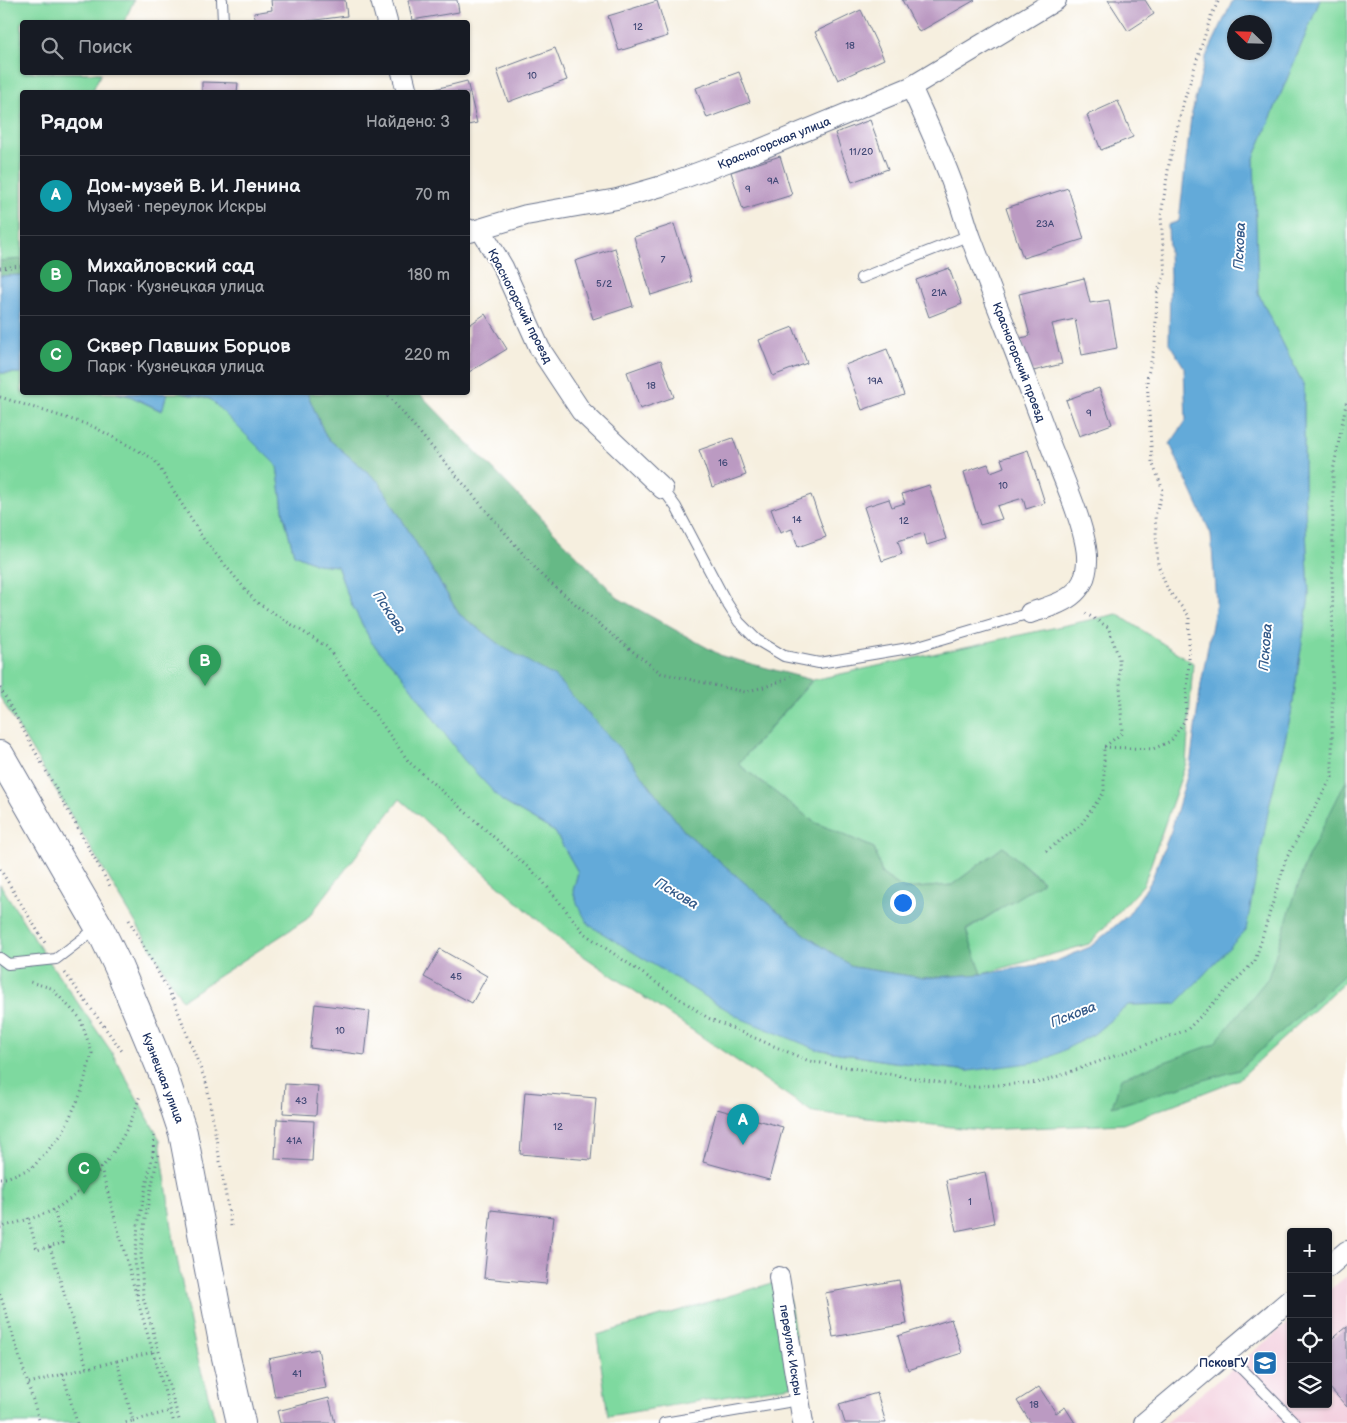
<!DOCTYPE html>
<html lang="ru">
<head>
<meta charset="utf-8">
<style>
	:root { --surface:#171b24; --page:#242831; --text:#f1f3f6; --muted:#9ea1a6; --line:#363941; --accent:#1f6fb2 }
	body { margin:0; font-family:"Balsamiq Sans",sans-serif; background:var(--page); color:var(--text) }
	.controls { position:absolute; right:15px; bottom:15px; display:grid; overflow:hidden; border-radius:5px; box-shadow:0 1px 4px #0004 }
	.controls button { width:45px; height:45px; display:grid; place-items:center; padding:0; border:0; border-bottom:1px solid var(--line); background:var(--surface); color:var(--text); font:25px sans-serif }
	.compass { position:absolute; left:1227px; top:15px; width:45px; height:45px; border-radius:50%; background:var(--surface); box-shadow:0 1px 4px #0004; rotate:293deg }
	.you { position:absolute; left:902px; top:902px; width:18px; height:18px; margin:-12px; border:4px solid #fff; border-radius:50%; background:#1a73e8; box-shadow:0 0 0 8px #1a73e833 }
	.badge { display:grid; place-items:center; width:32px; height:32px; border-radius:50%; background:var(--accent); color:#fff; font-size:16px; font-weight:700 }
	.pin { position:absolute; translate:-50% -41px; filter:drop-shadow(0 1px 2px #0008) }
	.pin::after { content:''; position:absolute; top:26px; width:18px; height:15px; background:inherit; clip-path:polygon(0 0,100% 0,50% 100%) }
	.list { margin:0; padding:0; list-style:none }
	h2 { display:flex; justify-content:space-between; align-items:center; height:65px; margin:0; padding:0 20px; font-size:21px }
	h2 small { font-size:16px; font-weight:400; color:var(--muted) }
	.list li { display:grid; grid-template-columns:32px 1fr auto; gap:15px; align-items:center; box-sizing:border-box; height:80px; padding:0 20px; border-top:1px solid var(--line) }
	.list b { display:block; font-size:19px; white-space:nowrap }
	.list p { margin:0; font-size:16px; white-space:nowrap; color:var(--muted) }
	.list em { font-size:16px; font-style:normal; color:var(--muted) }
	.icon { flex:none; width:28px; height:28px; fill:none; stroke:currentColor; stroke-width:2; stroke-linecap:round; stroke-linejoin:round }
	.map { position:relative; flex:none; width:1347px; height:1423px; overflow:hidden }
	.search { position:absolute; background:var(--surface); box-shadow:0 1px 4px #0004; left:20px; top:20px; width:450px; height:55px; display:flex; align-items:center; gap:12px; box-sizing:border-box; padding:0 18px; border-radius:5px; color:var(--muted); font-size:19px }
	.panel { position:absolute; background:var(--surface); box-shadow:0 1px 4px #0004; left:20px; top:90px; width:450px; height:305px; border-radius:5px }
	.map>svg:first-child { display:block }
	.built { fill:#f3cfde }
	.green { fill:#7ed99f; stroke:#4c847e }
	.forest { fill:#66b986; stroke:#407472 }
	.water { fill:#63aad9; stroke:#3f6c9c; fill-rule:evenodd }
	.building { fill:#bb9ac2 }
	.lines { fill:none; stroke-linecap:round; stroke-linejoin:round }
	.lane-casing { stroke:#68728b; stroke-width:12 }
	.street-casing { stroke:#68728b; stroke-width:22 }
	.secondary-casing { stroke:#68728b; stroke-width:30 }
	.path { stroke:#68728b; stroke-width:3; stroke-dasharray:1 4; stroke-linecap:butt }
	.lane { stroke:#fff; stroke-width:10 }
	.street { stroke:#fff; stroke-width:20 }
	.secondary { stroke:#fff; stroke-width:28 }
	.labels { text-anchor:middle; stroke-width:4; stroke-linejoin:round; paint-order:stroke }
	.number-label { font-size:10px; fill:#434a77 }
	.street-label { font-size:12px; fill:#1b2f5e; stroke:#fff }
	.poi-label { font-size:12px; font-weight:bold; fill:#1b2f5e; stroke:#fff; text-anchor:end }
	.water-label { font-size:14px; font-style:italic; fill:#345a89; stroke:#fff }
</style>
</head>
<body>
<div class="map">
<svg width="1347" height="1423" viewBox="0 0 1347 1423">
	<rect width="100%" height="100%" fill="#fff"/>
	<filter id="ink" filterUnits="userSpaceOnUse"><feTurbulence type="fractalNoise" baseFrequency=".02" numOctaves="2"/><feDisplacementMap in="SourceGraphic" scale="10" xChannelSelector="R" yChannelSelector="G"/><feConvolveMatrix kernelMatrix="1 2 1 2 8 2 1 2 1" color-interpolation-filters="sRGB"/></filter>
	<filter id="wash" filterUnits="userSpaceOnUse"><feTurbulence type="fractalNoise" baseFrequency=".0096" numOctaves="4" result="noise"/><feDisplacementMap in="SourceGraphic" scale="20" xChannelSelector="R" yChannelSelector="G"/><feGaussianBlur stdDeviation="1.12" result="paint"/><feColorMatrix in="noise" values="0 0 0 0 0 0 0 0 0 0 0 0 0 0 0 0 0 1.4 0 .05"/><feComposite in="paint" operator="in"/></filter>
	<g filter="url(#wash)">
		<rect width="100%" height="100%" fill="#f6efdf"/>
		<path class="built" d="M1347,1276v147h-182l126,-102v83h37v-113z"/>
		<path class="green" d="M0,0h134l-10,22h-102v50l79,1 -9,19h-70v167l-22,2z
			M1320,0h27v979l-108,100 -116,45 -143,6 -168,-18 -249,-170 -163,-143 -93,120 -125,81 -182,-303v-324h22v19l95,1 13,3 31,15 6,-18h21l22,6 67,67 7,50 10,38 23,10 20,2 13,35 22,42 30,32 100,126 53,31 23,40 -5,19 243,158 70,12 83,10 125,-37 34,-29 48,-1 94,-202 21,-88 18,-118 -5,-111v-99l-46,-93 -4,-135z
			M1117,614l76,49 -7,100 -42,121 -55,60 -107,30 -16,-43 77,-50 -40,-34 -51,38 -48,4 -22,-15 -8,-26 -60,-26 -76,-58 75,-84z
			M0,884l42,67 69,100 49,89 15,109 23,111 18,63h-216z
			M786,1279l17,105 -195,32 -11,-81z"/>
		<path class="forest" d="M22,259v16l-22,1v-15z
			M307,393h112l199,205 104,58 90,24 -74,84 76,58 60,26 8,26 22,15 48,-4 51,-38 40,35 -77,48 16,44 -59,4 -70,-11 -45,-30 -124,-106 -54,-71 -129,-114 -42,-32 -80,-132 -53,-45z
			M1347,779v193l-108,98 -127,37 9,-29 93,-34 54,-66 38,-117z"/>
		<path class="water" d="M1233,0h87l-66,158 4,135 46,93v99l5,111 -18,118 -21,88 -24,128 -70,74 -48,1 -34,29 -51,27 -74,10 -83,-10 -70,-12 -74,-30 -153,-94 -11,-19 -5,-15 5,-19 -23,-40 -53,-31 -39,-42 -61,-84 -30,-32 -22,-42 -13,-35 -20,-2 -23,-10 -10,-38 -7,-50 -67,-67 -30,-6h127l19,44 53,45 80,132 42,32 54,31 75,83 54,71 124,106 45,30 70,11 60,-4 71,-12 36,-15 38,-32 22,-32 21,-52 19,-65 11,-82 15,-81 -5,-69 -41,-90 16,-23 -2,-54 -15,-24 1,-67 -2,-51 11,-4 12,-104 14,-58zM1264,22v30h-30v-30z
			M22,275v98h-22v-97z
			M117,393h50l-5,18 -32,-15z"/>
		<g id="blocks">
			<path class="building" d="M271,0h74l2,16 -47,6h-44l-2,-9 18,-3z
				M408,0h49l2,12 -47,8z
				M902,0h73l-56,32z
				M1108,0h37l9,14 -26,17z
				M657,1l11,35 -49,15 -11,-35z
				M861,10l23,49 -46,21 -23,-48z
				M555,48l12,32 -59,22 -11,-32z
				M739,72l11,30 -43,16 -11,-30z
				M467,81l10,42 -9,2v-33h-45z
				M202,82l36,1 -1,9h-35z
				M1118,101l15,36 -32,13 -14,-35z
				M870,120l18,49 -36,13 -17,-49z
				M780,156l12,39 -49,15 -12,-38z
				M1068,188l16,51 -61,19 -17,-50z
				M674,224l18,58 -41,13 -17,-58z
				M615,248l18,58 -40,13 -18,-58z
				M949,268l13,36 -33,13 -13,-37z
				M1084,278l6,25 19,-3 8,48 -35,7 -7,-36 -23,5 10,40 -33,8 -8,-34 9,-2 -11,-42z
				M485,314l22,35 -38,23 -1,-3v-43z
				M793,327l14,36 -34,13 -14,-36z
				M887,349l17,46 -42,15 -17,-45z
				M661,360l13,37 -34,12 -13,-37z
				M1099,388l13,36 -33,12 -13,-36z
				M733,438l13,37 -34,12 -13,-37z
				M1028,450l17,53 -19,6 -3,-11 -26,8 5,13 -22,6 -16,-53 24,-8 3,8 13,-5 -3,-8z
				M929,485l17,54 -19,6 -3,-12 -26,8 4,13 -20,7 -18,-54 25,-8 3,8 13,-4 -3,-9z
				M811,495l15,42 -28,10 -6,-18 -12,4 -9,-24z
				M440,949l47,27 -15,27 -48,-26z
				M315,1004l55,7 -5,44 -55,-7z
				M285,1084l33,2 -2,29 -33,-2z
				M525,1092l71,6 -5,62 -71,-6z
				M717,1109l66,18 -14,53 -66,-18z
				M277,1119l37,2 -2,40 -37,-2z
				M985,1172l9,51 -38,8 -10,-51z
				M491,1210l63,7 -8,67 -62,-6z
				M899,1280l8,44 -74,13 -8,-44z
				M951,1319l11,34 -54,17 -10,-34z
				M1347,1326v81l-19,-21v-44z
				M318,1349l8,39 -51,9 -7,-38z
				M1039,1387l17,26 9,-6 10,16h-44l-14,-22z
				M877,1393l9,30h-41l-6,-19z
				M329,1398l6,25h-55l-3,-12z"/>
		</g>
	</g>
	<g filter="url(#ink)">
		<use href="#blocks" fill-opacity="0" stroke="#68728b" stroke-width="1"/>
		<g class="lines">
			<defs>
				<path id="lane" d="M222,0l1,22
					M861,278l109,-43
					M663,489l13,18 49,93 14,22 18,18 27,16 35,7 96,-16 115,-34
					M0,958l8,6 48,-5 42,-32
					M1224,1355l18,14 53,54
					M664,1423l135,-23"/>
				<path id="street" d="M381,0l6,22
					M402,72l5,20
					M911,87c15,33 31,67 43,101 7,16 11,34 17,50 26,69 54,137 79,206 11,29 39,90 37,118 -1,36 -29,42 -57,51
					M468,229l2,3 56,-17 91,-16 45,-13 92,-34 157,-65 145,-87
					M481,230l22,37 37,82 41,62 82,78
					M1328,1267l19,-16
					M779,1277l24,146
					M1144,1423l147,-124"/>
				<path id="secondary" d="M0,755l99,172 19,39 46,110 19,57 42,220 16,70"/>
			</defs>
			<use href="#lane" class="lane-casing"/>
			<use href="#street" class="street-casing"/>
			<use href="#secondary" class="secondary-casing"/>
			<path class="path" d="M0,268l22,-2
				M385,392l157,184 80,67 39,30 84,19 26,-7 20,-9
				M0,397l92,29 62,33 50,81 52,62 71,45 82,115 131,116 45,56 123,84 101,43 159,26 74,-5 145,-52 68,-69 31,-102 46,-82 1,-306 14,-72
				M0,688l111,200
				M1104,747l49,2 18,-8 14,-21 4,-59v-45l-21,-26 -10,-25 -3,-49 8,-26 -11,-28 -5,-83 8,-35 2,-51 8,-19 -4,-58 8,-52 14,-60 28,-88 8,-16
				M1046,851l34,-25 24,-34v-45l18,-14 -3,-75 -11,-31 -23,-14
				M0,869l45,74
				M129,920l45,81 33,84 24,141
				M65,973l57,78
				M154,1136l-1,17 -15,72 -3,35 3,42 36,121
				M158,1155l-13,64 -4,32 2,46 37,126
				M101,1168l35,126
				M0,1178h6l26,-10 30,-34 19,-41 11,-40 -12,-35 -29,-30 -21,-6
				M28,1218l9,32 26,-7 -9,-33
				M0,1228c16,-6 41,-11 55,-19 40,-24 73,-70 85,-114
				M50,1247l37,121
				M0,1294l40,129
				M117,1361l36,-9
				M29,1383l35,-9
				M133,1421l37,-10
				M77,1423l-14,-49 54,-13 16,60 -9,2"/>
			<use href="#lane" class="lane"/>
			<use href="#street" class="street"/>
			<use href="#secondary" class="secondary"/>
		</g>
	</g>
	<defs>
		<symbol id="university-square" viewBox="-11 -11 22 22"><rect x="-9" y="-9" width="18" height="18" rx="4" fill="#1f6fb2" stroke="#fff"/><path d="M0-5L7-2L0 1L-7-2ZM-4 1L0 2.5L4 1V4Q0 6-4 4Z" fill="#fff"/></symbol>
	</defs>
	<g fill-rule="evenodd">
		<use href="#university-square" x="1251" y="1349" width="28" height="28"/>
	</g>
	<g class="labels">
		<g class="number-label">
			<text x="638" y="30">12</text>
			<text x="850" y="49">18</text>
			<text x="532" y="79">10</text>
			<text x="861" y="155">11/20</text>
			<text x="773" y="184">9А</text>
			<text x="748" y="192">9</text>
			<text x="1045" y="227">23А</text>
			<text x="663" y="263">7</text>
			<text x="604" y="287">5/2</text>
			<text x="939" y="296">21А</text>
			<text x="875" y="384">19А</text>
			<text x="651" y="389">18</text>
			<text x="1089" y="416">9</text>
			<text x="723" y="466">16</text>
			<text x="1003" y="489">10</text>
			<text x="797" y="523">14</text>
			<text x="904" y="524">12</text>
			<text x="456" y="980">45</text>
			<text x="340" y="1034">10</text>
			<text x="301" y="1104">43</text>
			<text x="558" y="1130">12</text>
			<text x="294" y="1144">41А</text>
			<text x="970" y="1205">1</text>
			<text x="297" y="1377">41</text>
			<text x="1034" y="1408">18</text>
		</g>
		<g class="street-label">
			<text transform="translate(774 143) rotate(-22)" y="4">Красногорская улица</text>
			<text transform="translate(520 306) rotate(63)" y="4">Красногорский проезд</text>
			<text transform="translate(1019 362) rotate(69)" y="4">Красногорский проезд</text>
			<text transform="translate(163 1078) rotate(69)" y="4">Кузнецкая улица</text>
			<text transform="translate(791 1350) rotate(81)" y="4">переулок Искры</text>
		</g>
		<g class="poi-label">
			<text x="1248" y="1367">ПсковГУ</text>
		</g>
		<g class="water-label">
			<text transform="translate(1239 246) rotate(-87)" y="5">Пскова</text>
			<text transform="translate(390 612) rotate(57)" y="5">Пскова</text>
			<text transform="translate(1265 647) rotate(-85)" y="5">Пскова</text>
			<text transform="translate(677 893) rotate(31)" y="5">Пскова</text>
			<text transform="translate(1073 1014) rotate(-21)" y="5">Пскова</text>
		</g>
	</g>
</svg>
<div class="controls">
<button>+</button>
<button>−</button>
<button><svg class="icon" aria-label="locate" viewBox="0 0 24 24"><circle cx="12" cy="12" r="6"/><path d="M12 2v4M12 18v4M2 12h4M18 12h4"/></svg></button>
<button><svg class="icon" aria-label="layers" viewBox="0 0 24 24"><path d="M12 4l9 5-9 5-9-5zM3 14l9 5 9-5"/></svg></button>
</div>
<svg class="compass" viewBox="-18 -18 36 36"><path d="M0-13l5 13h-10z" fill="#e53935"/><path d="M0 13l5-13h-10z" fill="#9ea1a6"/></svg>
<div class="you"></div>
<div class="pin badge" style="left:743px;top:1145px;background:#0f9aa8">A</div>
<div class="pin badge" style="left:205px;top:686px;background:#2e9e5b">B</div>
<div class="pin badge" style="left:84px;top:1194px;background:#2e9e5b">C</div>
<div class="search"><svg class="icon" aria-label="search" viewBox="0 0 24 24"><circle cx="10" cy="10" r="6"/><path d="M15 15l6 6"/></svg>Поиск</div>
<section class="panel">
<h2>Рядом<small>Найдено: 3</small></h2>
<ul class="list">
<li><span class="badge" style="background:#0f9aa8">A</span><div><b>Дом-музей В. И. Ленина</b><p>Музей · переулок Искры</p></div><em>70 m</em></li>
<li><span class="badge" style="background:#2e9e5b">B</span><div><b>Михайловский сад</b><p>Парк · Кузнецкая улица</p></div><em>180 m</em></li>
<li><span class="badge" style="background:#2e9e5b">C</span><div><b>Сквер Павших Борцов</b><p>Парк · Кузнецкая улица</p></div><em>220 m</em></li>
</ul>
</section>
</div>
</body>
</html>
